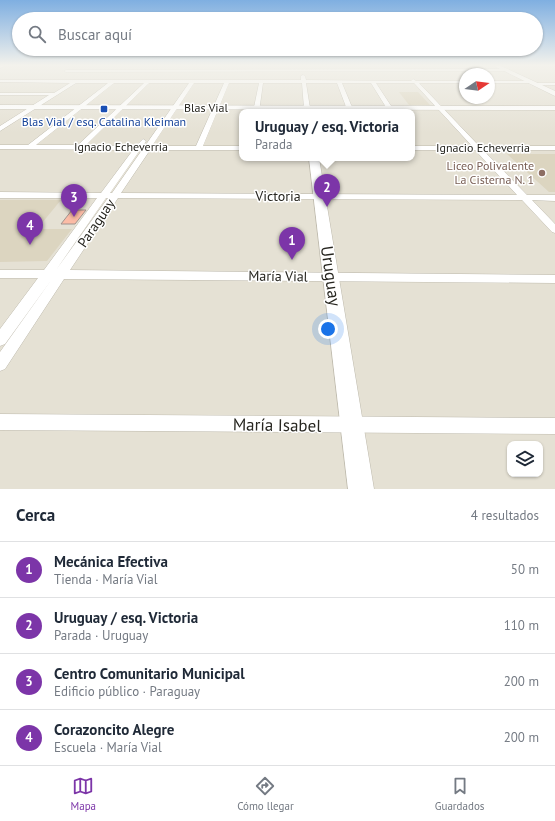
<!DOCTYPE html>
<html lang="es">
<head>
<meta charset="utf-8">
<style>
	:root { --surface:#fff; --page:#f6f6f7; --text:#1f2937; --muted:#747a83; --line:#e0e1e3; --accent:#7c35a8 }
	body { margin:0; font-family:"PT Sans",sans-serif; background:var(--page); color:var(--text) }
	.controls { position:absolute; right:12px; bottom:12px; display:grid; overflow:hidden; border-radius:8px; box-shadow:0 1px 3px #0004 }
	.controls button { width:36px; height:36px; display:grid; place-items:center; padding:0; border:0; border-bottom:1px solid var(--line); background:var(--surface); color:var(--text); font:20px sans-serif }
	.compass { position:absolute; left:459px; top:68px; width:36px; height:36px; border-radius:50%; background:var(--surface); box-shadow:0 1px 3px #0004; rotate:77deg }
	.you { position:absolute; left:328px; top:329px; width:14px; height:14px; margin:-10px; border:3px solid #fff; border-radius:50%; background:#1a73e8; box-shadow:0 0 0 6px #1a73e833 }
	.badge { display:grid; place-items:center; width:26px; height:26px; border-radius:50%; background:var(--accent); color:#fff; font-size:13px; font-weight:700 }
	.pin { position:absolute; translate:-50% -33px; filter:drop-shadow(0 1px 2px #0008) }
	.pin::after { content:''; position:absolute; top:21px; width:14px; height:12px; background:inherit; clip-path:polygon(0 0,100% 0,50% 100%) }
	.popup { position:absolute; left:239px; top:109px; width:176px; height:52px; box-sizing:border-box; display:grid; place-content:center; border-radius:8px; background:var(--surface); filter:drop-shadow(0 1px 3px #0005); font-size:13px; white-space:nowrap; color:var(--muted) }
	.popup b { font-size:15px; color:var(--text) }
	.popup::after { content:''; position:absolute; left:50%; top:100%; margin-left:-8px; border:8px solid transparent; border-top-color:var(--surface) }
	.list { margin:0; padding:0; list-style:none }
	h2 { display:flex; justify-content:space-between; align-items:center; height:52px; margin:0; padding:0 16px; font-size:17px }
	h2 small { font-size:13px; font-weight:400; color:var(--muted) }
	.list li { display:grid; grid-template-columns:26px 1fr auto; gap:12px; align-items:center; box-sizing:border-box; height:56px; padding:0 16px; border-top:1px solid var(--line) }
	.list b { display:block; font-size:15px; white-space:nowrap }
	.list p { margin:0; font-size:13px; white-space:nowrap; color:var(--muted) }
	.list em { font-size:13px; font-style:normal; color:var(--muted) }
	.icon { flex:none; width:22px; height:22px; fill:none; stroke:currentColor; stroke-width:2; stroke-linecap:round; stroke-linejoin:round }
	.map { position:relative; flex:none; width:555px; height:489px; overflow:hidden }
	.search { position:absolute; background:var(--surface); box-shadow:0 1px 3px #0004; left:12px; right:12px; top:12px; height:44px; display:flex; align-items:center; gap:10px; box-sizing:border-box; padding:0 14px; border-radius:22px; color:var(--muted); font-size:15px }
	.sheet { height:276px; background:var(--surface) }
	nav { display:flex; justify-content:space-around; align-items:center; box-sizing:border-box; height:56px; border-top:1px solid var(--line); background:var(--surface); font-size:11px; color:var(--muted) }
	nav a { display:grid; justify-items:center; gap:2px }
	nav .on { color:var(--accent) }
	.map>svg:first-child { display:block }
	.built { fill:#dcd5c0 }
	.building { fill:#fcbca6; stroke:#a0928d }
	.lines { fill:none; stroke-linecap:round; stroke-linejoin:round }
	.street-casing { stroke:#bebaad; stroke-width:1 }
	.secondary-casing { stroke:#bebaad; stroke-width:1 }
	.street { fill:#fff; fill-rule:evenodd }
	.secondary { fill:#fff; fill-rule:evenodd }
	.transit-dot { fill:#1a4fb4; stroke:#fff; stroke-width:1.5 }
	.education-dot { fill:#8d6e63; stroke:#fff; stroke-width:1.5 }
	.labels { text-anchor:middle; stroke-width:3; stroke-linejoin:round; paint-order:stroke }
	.far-street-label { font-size:12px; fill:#272620; stroke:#fff }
	.far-transit-label { font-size:12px; fill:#164399; stroke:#fff }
	.far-education-label { font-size:12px; fill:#785e54; stroke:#fff; text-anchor:end }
	.street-label { font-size:14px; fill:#272620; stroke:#fff }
	.near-street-label { font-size:17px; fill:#272620; stroke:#fff }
</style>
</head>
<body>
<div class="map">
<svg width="555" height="489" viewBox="0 0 555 489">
	<rect width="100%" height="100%" fill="#e5e1d4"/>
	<path class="built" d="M399,92h19l12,13h-21z
		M507,154h48v38h-6z
		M0,200h61l-24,29h35l-25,32 -47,1z"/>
	<path class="building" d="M72,210h14l-11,14h-14z"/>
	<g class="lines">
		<defs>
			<path id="street" d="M506,69l1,2 -441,1 -2,-1 2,-1z
				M303,75l2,1 1,4 105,1 2,-2 3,2h49v2h-46l60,63h76v4h-72l44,45h28v6l-23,-1 23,24v9l-3,-1 -30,-32 -404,-2 -48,72 485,5v8l-491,-4 -59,90 -5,2v-19l52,-73 -47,65 -5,2v-17l38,-51h-38v-8h44l53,-72h-97v-6l101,1 32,-43 -133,-1v-4h28l80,-62h-32l-76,48v-5l49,-31h-49v-2h54l16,-10 -70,-1v-2h301v-4zM114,83h30l-66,62h-42zM149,83h40l-44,63h-2l3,-5 -3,-2 -7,7 -50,-1zM194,83h30l-28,63h-44zM229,83h30l-6,29h6l4,-29h39l2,25 3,2 3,-2 -4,-25h31l11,29h6l-12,-29h29l18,29h6l-19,-29h38l58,63h-60v4h63l42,45 -396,-2 29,-43h92v-4h-39zM140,150h2l-30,43h-2zM106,198h2l-52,72z
				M489,81h42l2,1 -2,1h-42z
				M535,83h20v2h-22z
				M0,414l555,4v16l-555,-4z"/>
			<path id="secondary" d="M0,65h6l-6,3z
				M494,65h5l56,26v5l-61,-30z
				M0,105l555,1v4l-555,-1z
				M309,158h10l55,331h-26z"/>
		</defs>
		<use href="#street" class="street-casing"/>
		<use href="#secondary" class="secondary-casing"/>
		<use href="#street" class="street"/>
		<use href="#secondary" class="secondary"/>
	</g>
	<linearGradient id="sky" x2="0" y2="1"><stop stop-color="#7fafe1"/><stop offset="0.49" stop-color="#f3f2ec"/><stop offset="1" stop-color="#f3f2ec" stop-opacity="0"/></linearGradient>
	<rect width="555" height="133" fill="url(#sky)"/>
	<rect class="transit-dot" x="100" y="105" width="8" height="8" rx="2"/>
	<circle class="education-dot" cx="542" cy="173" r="4"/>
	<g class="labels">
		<g class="far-street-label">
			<text x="206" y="112">Blas Vial</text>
			<text x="121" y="151">Ignacio Echeverria</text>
			<text x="483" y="152">Ignacio Echeverria</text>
		</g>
		<g class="far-transit-label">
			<text x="104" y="126">Blas Vial / esq. Catalina Kleiman</text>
		</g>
		<g class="far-education-label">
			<text x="534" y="170">Liceo Polivalente<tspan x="534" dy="14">La Cisterna N. 1</tspan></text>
		</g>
		<g class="street-label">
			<text x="278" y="201">Victoria</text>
			<text transform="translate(96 223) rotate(-56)" y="5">Paraguay</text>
			<text transform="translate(278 276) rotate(1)" y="5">María Vial</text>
		</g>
		<g class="near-street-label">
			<text transform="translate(331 276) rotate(82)" y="6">Uruguay</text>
			<text transform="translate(277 425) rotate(1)" y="6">María Isabel</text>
		</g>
	</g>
</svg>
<div class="controls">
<button><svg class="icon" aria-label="layers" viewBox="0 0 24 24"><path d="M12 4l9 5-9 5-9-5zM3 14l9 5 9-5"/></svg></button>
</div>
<svg class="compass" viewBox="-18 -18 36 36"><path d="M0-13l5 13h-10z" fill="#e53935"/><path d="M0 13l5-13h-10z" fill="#747a83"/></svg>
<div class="you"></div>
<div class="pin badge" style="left:292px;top:260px">1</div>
<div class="pin badge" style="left:327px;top:207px">2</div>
<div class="popup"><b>Uruguay / esq. Victoria</b>Parada</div>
<div class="pin badge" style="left:74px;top:217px">3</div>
<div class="pin badge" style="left:30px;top:245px">4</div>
<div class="search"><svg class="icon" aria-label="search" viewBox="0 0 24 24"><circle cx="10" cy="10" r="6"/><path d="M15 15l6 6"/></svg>Buscar aquí</div>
</div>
<section class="sheet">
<h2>Cerca<small>4 resultados</small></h2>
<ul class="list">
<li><span class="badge">1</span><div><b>Mecánica Efectiva</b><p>Tienda · María Vial</p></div><em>50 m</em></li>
<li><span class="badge">2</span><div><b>Uruguay / esq. Victoria</b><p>Parada · Uruguay</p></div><em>110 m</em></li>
<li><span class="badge">3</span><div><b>Centro Comunitario Municipal</b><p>Edificio público · Paraguay</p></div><em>200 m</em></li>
<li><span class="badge">4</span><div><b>Corazoncito Alegre</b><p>Escuela · María Vial</p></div><em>200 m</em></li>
</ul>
</section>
<nav>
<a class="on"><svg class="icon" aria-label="map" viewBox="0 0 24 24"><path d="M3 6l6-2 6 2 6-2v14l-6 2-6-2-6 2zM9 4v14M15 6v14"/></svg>Mapa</a>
<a><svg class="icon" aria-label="directions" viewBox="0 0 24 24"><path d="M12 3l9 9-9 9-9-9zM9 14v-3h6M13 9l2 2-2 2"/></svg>Cómo llegar</a>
<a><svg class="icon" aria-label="saved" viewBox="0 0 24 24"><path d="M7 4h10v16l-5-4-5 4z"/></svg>Guardados</a>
</nav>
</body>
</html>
